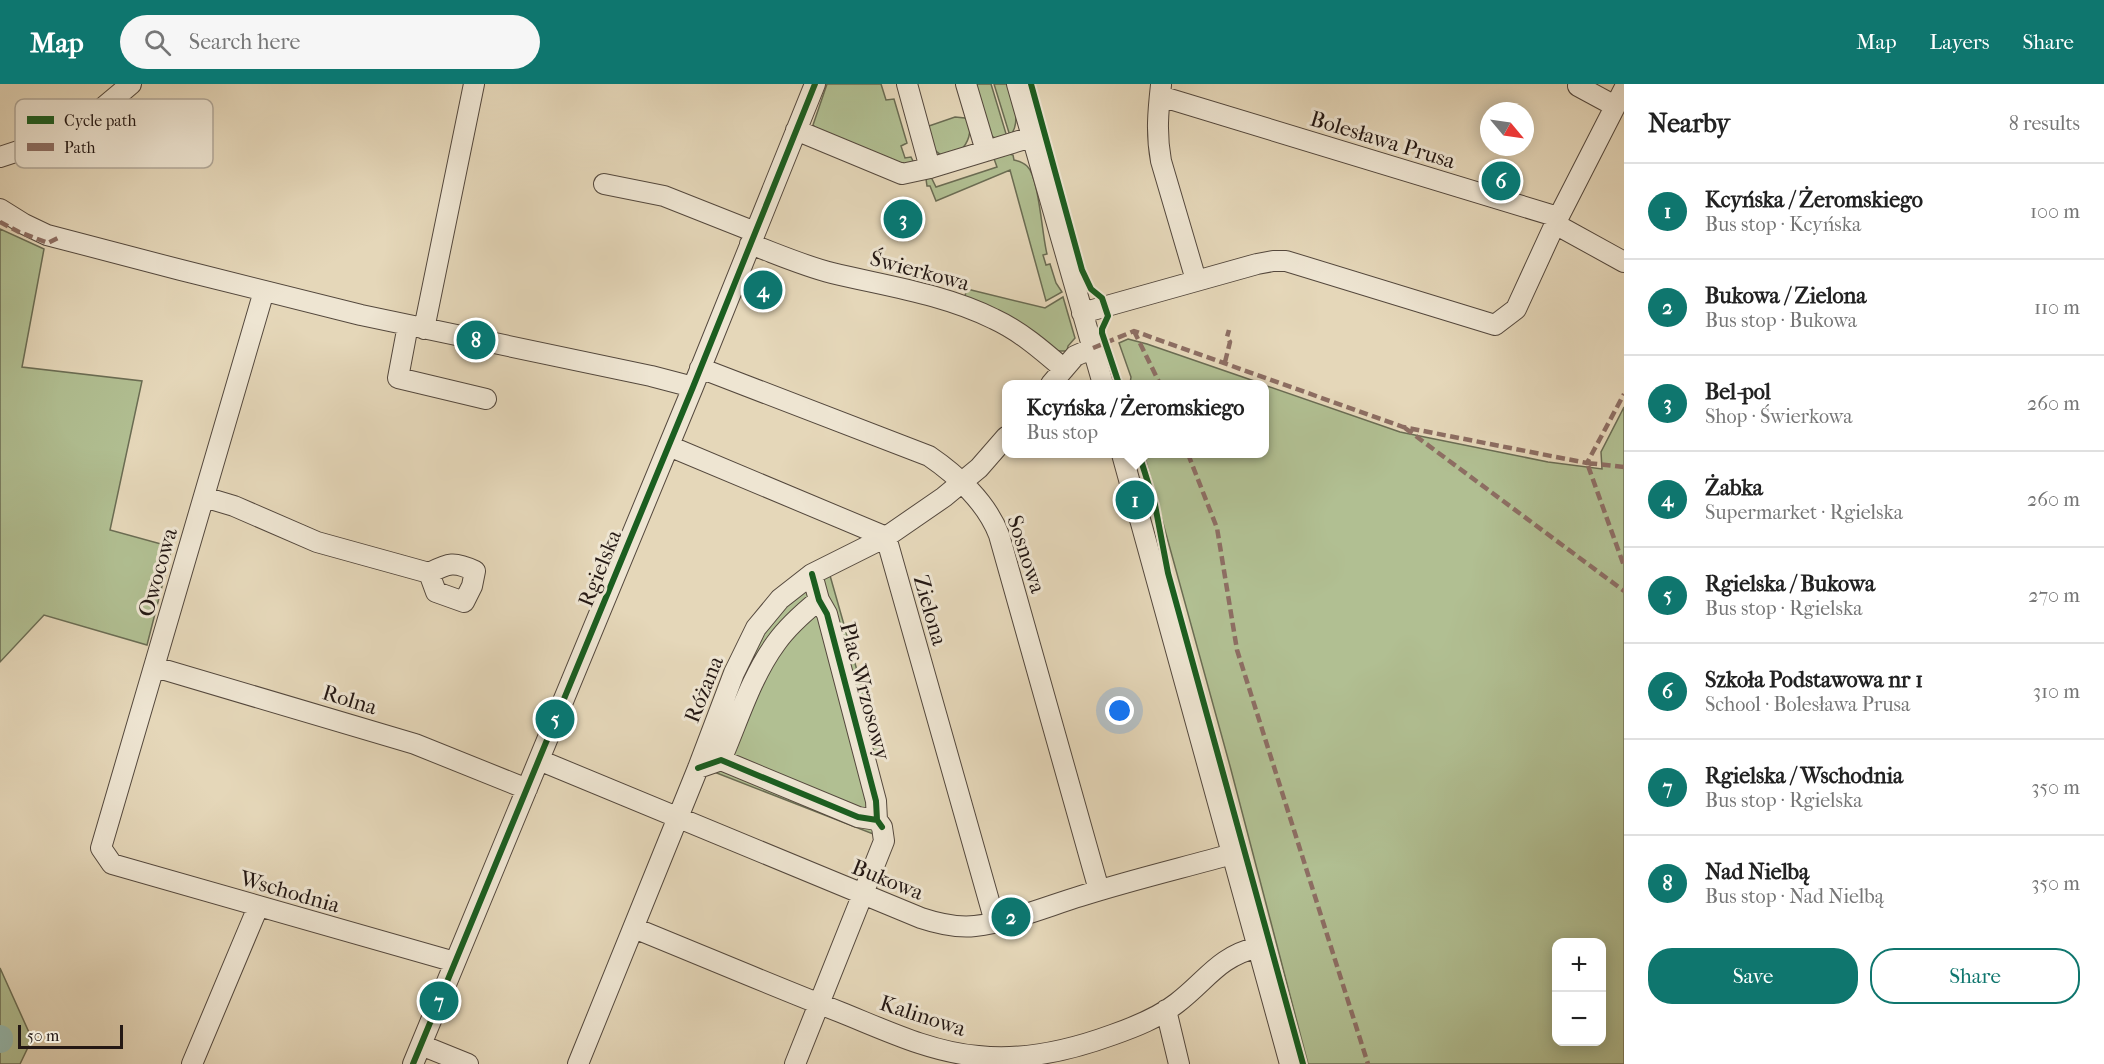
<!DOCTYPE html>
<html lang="en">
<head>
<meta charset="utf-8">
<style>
	:root { --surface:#fff; --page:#f6f6f6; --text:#222; --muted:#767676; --line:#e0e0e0; --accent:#0f766e }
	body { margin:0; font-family:"IM FELL French Canon",serif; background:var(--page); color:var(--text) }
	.controls { position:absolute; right:18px; bottom:18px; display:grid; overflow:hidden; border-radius:12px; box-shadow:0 3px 15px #0003 }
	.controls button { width:54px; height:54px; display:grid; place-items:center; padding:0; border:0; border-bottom:2px solid var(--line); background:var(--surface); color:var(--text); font:30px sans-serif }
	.compass { position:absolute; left:1480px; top:18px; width:54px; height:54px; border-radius:50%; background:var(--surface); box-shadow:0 3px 15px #0003; rotate:119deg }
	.scale { position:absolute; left:18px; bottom:15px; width:105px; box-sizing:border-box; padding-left:6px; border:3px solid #241814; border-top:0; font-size:16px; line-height:21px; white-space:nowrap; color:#241814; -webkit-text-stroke:4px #eee5d2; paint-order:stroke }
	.you { position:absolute; left:1120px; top:627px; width:21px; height:21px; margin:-15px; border:4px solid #fff; border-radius:50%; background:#1a73e8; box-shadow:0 0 0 9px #1a73e833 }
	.badge { display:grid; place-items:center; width:39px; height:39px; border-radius:50%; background:var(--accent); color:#fff; font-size:20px; font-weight:700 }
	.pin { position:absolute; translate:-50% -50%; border:3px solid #fff; box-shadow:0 2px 6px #0006 }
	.popup { position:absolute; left:1002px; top:296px; width:267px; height:78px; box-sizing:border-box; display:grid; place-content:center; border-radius:12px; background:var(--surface); filter:drop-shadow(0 2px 4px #0005); font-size:20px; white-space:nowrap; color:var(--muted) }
	.popup b { font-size:22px; color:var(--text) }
	.popup::after { content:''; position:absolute; left:50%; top:100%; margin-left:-12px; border:12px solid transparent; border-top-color:var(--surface) }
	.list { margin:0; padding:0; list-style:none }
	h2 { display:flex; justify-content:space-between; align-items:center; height:78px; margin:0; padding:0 24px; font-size:26px }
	h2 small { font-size:20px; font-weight:400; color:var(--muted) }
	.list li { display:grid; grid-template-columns:39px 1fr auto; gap:18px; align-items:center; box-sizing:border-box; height:96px; padding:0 24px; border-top:2px solid var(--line) }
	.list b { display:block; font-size:22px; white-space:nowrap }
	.list p { margin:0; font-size:20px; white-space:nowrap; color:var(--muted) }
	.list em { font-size:20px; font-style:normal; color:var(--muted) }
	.actions { display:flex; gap:12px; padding:18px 24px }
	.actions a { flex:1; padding:14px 0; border:2px solid var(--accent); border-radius:24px; text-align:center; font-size:21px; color:var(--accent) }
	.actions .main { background:var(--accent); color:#fff }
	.icon { flex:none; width:33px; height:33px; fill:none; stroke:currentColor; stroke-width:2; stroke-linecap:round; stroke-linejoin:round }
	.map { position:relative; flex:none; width:1624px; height:980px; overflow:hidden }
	header { display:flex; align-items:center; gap:36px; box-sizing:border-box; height:84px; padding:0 30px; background:var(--accent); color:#fff }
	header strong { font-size:28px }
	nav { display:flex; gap:33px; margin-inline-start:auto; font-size:21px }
	.search { width:420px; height:54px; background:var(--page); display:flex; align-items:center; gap:15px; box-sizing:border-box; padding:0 21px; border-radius:33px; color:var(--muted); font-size:22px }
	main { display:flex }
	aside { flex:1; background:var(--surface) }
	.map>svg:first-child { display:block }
	.green { fill:#b1bf92; stroke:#6a6c53; stroke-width:1.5; fill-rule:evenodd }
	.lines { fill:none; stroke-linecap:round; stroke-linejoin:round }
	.river { stroke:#96baaf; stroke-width:26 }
	.minor-casing { stroke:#54483d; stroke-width:22 }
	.minor { stroke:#eee5d2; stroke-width:20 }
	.quiet { stroke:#8d6e63; stroke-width:4.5; stroke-dasharray:9 4.5; stroke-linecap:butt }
	.cycleway-casing { stroke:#eee5d2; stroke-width:10 }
	.cycleway { stroke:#1b5e20; stroke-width:6 }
	.labels { text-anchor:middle; stroke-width:6; stroke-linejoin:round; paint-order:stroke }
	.street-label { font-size:22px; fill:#241814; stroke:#eee5d2 }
	.key { fill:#eee5d2; stroke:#b1a899; stroke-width:1.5 }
	.key-label { font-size:16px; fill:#241814 }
</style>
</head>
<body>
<header>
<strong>Map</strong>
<div class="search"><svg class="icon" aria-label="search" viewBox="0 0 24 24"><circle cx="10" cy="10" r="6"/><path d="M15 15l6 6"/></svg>Search here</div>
<nav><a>Map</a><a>Layers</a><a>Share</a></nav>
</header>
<main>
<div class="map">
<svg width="1624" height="980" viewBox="0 0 1624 980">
	<rect width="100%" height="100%" fill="#e5d7b9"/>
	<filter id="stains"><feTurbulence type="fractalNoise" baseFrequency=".00333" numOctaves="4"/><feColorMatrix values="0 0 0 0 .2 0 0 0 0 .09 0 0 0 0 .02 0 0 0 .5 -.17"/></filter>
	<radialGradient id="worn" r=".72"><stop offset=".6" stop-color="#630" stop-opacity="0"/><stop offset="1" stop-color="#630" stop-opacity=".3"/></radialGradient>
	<path class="green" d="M827,0h54l5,16 8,-1 13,44 -6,3 4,12 6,-1 2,4 -3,6 -92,-36 -5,-6z
		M972,0h19l16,53 -12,1 -4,-2z
		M994,0h14c5,16 14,38 2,52z
		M955,33l10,1 3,3c9,21 -18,48 -34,28 -5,-5 -6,-15 -8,-22z
		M1009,70l4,1 1,5c5,1 10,3 13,6 12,11 15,69 20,88l-4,1 3,10 4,-1 6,19 6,9 -16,9 -36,-131 -74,31 -6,-15h-3l-1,-7 5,-2 5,10 61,-20 -4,-11z
		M0,145l44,20 -22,118 120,14 -32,149 62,17 -25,98 -103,-30 -44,47z
		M967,205l78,19 18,-11 12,41 -7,8 -1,5h-11l-92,-52z
		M1128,255l19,5 116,40h-133l1,-7 -12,-34z
		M1264,301l136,47 148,30 54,7 -1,-17 23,-45v657h-316l-78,-298 -86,-312h120zM1556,858h46v100h-46z
		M829,488l51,179 -11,4 18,68 -14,11 -169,-66 56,-136 22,-25z
		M0,884l32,71 -12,25h-20z"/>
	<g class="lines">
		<path class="river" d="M0,954v2"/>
		<defs>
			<path id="minor" d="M907,0l23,84 56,-17 -20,-67
				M1017,0l86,300
				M1161,1c-3,27 -5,49 0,76l35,119
				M1578,2l37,20
				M1160,12l398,121
				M796,46l106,44 28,-6
				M986,67l46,-14
				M0,73l58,-19 41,-27 32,-27
				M604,100l60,12 91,36
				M0,125l24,15 23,11 134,35 180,45 290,61 42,11
				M1555,140l69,38
				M750,160c27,10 54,22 82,29 54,13 112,21 162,46 26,12 48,31 70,50
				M264,207l-163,557 11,16 343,98
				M1082,229l175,-49 16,-3h13l209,64 21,-16 39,-85 69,-135
				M408,241l-10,53 88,21
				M424,245l50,-245
				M700,284l229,88c28,19 58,47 70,79l100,355
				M1051,300l24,-28 18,-8
				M669,362l217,91 109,385
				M1122,370l168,610
				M204,413l30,9 83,36 112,31c20,-10 25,-12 46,-2l-3,15 -8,16 -28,-10 -7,-19
				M812,490l7,26 8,14 49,187 1,19
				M155,583l260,77 112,45
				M539,676l382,158c18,6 35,10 54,8 35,-4 73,-20 106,-30 50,-16 101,-28 151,-42
				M721,676c17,-39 30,-83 55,-117 12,-17 27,-30 43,-43
				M698,684l23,-8 137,57 19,3 5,7 2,14 -89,223
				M634,844c69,28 137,57 206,84 45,18 90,40 138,44 45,5 93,-6 134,-21 23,-8 46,-17 65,-32 31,-24 41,-46 81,-56
				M1166,926l13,54
				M421,961l47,19
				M192,980l66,-157
				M413,980l280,-677 122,-303
				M578,980l120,-296 36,-95 22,-45 24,-29 32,-25 74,-37 58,-40 35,-29 27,-31"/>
		</defs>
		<use href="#minor" class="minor-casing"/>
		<use href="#minor" class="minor"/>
		<path class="quiet" d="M0,138l19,10 29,11 10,-5
			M1134,247l26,53
			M1093,264l41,-17 269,96 184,36 37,-69
			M1225,278l5,-20 -3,-5 2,-7
			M1405,344l219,163
			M1188,370l29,74 20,122 131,414
			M1624,383l-37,-4 37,103"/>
		<defs>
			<path id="cycleway" d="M1031,0l51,186 9,19 11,9 6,18 -6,13v4l17,51
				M1139,370l16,51 13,68 135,491
				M812,490l7,26 8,14 49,187 1,19
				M698,684l23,-8 137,57 19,3 5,7
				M413,980l280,-677 122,-303"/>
		</defs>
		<use href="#cycleway" class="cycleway-casing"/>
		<use href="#cycleway" class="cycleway"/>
	</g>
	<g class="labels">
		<g class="street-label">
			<text transform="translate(1383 55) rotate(17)" y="8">Bolesława Prusa</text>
			<text transform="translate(920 186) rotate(15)" y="8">Świerkowa</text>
			<text transform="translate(1027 470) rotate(72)" y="8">Sosnowa</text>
			<text transform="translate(599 484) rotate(-68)" y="8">Rgielska</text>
			<text transform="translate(157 488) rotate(-74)" y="8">Owocowa</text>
			<text transform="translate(931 526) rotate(74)" y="8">Zielona</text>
			<text transform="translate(703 605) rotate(-68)" y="8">Różana</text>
			<text transform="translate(866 607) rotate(75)" y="8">Plac Wrzosowy</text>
			<text transform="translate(350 615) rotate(17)" y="8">Rolna</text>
			<text transform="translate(888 795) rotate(22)" y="8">Bukowa</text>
			<text transform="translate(290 807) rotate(16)" y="8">Wschodnia</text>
			<text transform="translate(923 931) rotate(18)" y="8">Kalinowa</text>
		</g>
	</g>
	<rect x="15" y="15" width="198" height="69" rx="9" class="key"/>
	<rect x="27" y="32" width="27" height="8" fill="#1b5e20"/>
	<rect x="27" y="59" width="27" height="8" fill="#8d6e63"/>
	<g class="key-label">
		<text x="64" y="42">Cycle path</text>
		<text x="64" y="69">Path</text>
	</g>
	<rect width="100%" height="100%" filter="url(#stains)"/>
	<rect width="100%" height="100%" fill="url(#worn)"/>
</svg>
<div class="controls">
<button>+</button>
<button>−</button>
</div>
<svg class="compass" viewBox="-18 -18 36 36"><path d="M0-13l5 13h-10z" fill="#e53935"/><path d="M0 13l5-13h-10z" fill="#767676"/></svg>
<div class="scale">50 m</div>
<div class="you"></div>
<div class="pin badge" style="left:1135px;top:416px">1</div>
<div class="popup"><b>Kcyńska / Żeromskiego</b>Bus stop</div>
<div class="pin badge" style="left:1011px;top:833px">2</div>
<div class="pin badge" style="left:903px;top:135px">3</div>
<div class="pin badge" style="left:763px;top:206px">4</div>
<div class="pin badge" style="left:555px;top:635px">5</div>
<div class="pin badge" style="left:1501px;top:97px">6</div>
<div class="pin badge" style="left:439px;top:917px">7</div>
<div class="pin badge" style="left:476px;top:256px">8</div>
</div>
<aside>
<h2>Nearby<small>8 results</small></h2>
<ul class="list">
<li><span class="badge">1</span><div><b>Kcyńska / Żeromskiego</b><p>Bus stop · Kcyńska</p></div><em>100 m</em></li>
<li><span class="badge">2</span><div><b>Bukowa / Zielona</b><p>Bus stop · Bukowa</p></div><em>110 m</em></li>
<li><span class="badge">3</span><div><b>Bel-pol</b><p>Shop · Świerkowa</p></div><em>260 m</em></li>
<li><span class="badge">4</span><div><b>Żabka</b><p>Supermarket · Rgielska</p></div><em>260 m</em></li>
<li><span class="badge">5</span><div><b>Rgielska / Bukowa</b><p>Bus stop · Rgielska</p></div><em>270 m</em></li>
<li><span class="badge">6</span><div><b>Szkoła Podstawowa nr 1</b><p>School · Bolesława Prusa</p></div><em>310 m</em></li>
<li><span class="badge">7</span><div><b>Rgielska / Wschodnia</b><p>Bus stop · Rgielska</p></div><em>350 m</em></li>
<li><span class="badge">8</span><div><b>Nad Nielbą</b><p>Bus stop · Nad Nielbą</p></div><em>350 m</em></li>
</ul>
<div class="actions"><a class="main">Save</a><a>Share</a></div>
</aside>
</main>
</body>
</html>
